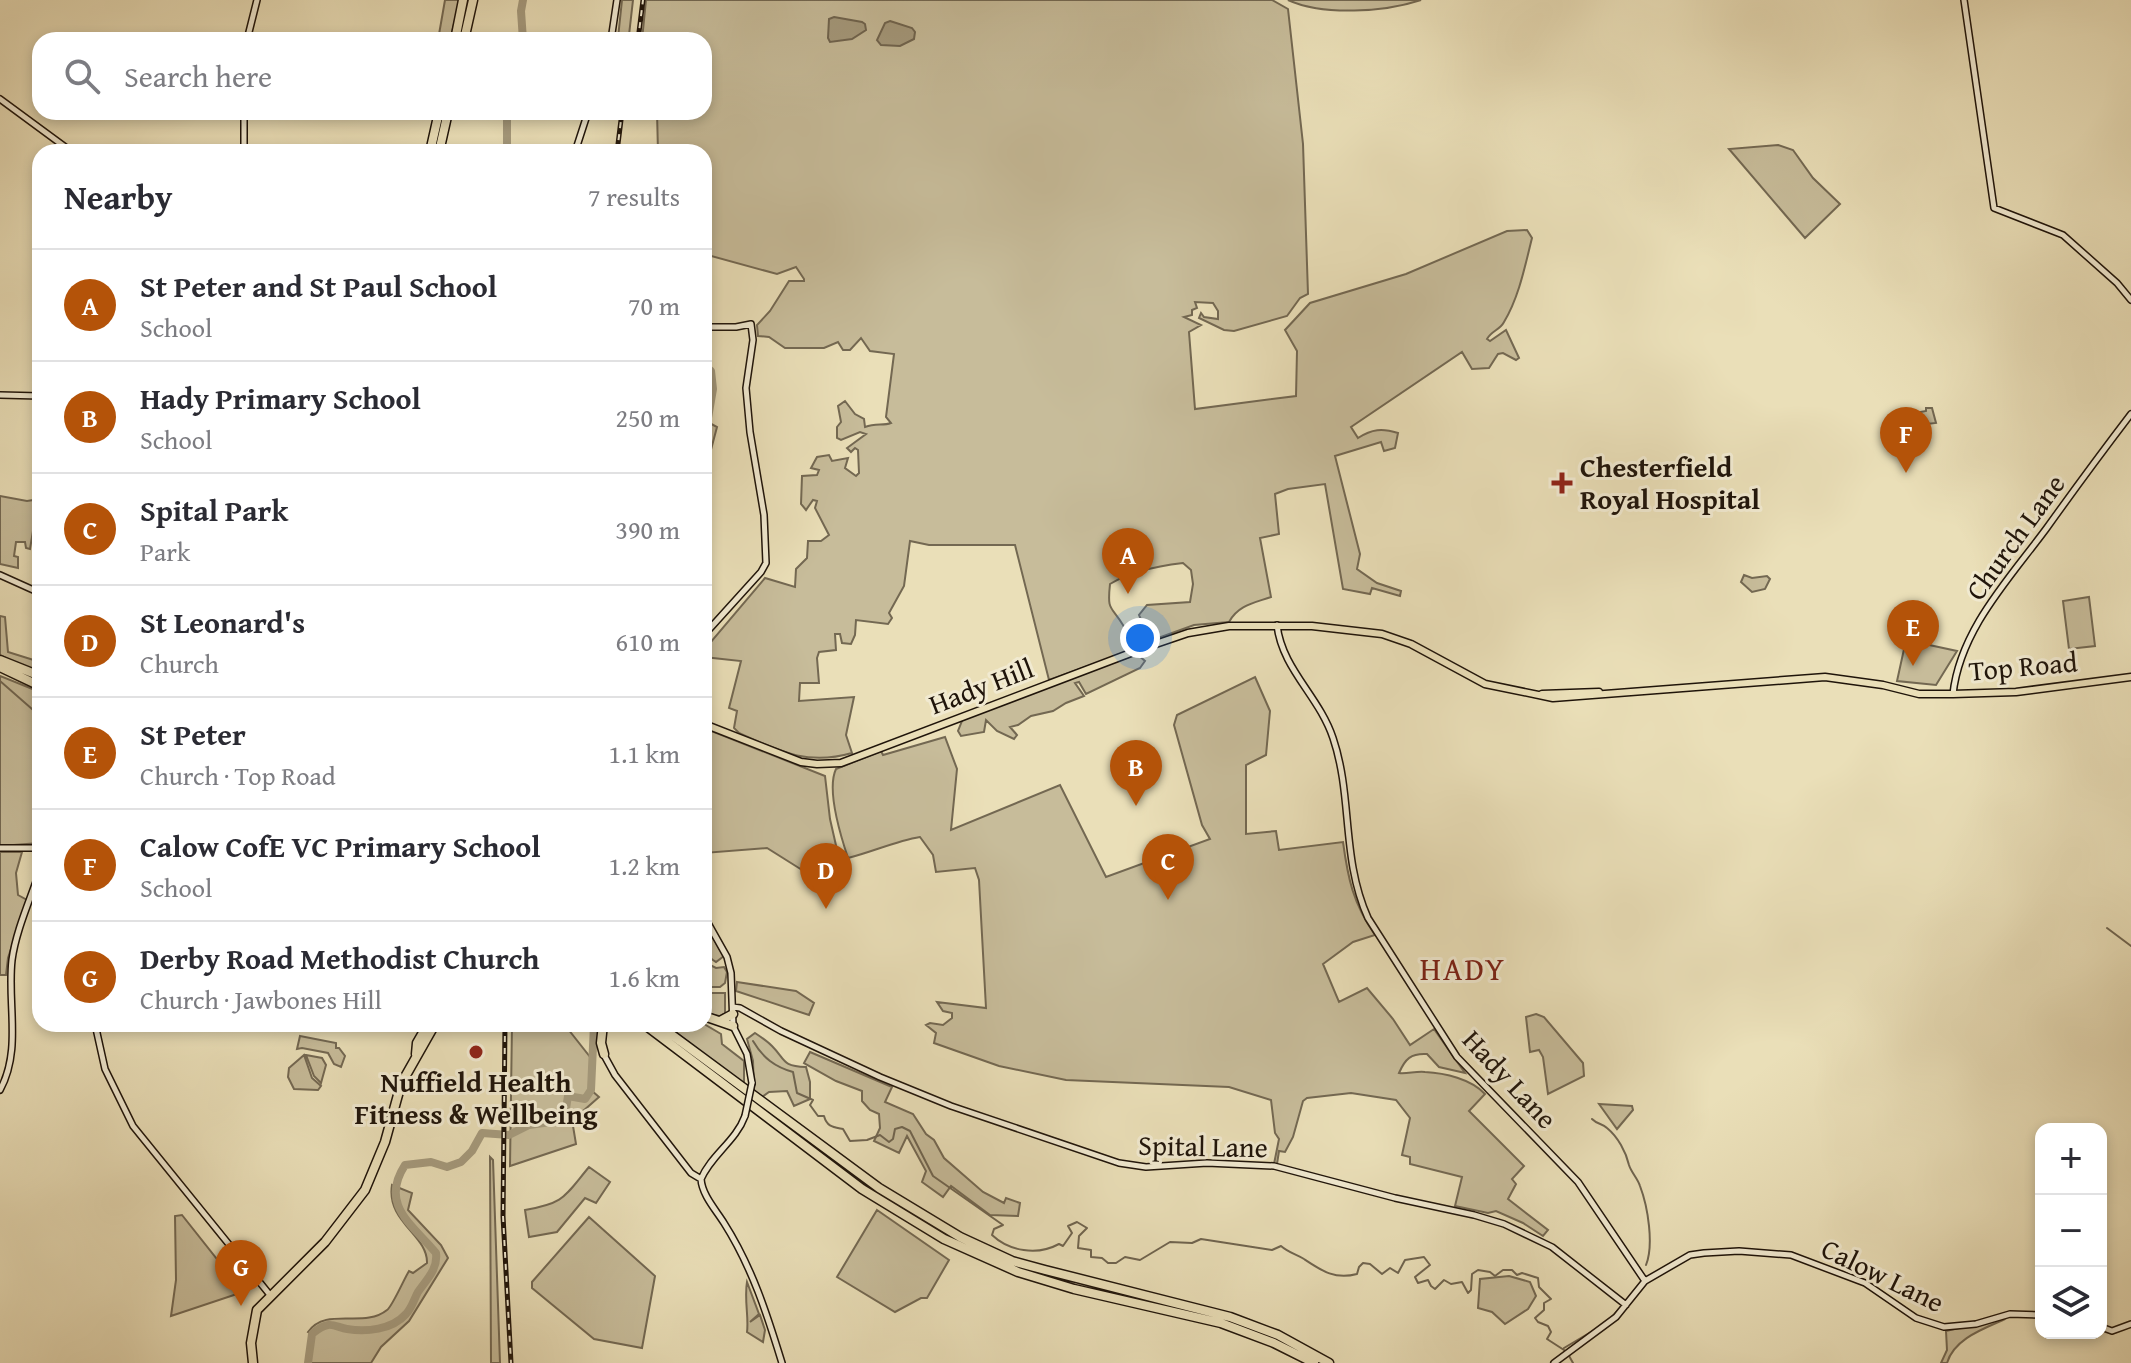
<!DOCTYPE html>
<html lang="en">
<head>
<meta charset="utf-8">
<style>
	:root { --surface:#fff; --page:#f7f7f7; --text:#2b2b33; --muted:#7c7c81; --line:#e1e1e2; --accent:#b45309 }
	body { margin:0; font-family:"Gentium Book Plus",serif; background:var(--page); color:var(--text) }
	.controls { position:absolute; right:24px; bottom:24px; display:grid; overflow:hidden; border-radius:16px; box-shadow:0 4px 12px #0003 }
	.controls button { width:72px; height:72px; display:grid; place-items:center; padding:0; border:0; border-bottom:2px solid var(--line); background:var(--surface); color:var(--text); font:40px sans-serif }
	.you { position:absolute; left:1140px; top:638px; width:28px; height:28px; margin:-20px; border:6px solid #fff; border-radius:50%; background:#1a73e8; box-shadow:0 0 0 12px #1a73e833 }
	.badge { display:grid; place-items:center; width:52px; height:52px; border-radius:50%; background:var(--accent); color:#fff; font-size:26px; font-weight:700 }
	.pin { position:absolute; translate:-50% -66px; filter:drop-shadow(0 2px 4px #0008) }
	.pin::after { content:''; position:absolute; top:42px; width:28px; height:24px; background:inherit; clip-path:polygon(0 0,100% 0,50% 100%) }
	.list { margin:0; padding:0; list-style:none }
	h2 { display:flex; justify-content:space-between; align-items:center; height:104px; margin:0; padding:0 32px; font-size:34px }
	h2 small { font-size:26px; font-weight:400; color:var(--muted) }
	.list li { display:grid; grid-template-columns:52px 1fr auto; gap:24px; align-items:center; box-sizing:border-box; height:112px; padding:0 32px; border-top:2px solid var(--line) }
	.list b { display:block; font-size:30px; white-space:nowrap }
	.list p { margin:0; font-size:26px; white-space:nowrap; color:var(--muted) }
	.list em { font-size:26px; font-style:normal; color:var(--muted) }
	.icon { flex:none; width:44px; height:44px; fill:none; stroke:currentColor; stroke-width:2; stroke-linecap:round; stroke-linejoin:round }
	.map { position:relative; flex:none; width:2131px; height:1363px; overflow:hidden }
	.search { position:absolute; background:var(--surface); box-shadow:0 4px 12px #0003; left:32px; top:32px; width:680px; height:88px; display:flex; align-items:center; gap:20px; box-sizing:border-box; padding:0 28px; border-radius:24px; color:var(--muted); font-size:30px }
	.panel { position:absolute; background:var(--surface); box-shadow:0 4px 12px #0003; left:32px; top:144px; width:680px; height:888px; border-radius:24px }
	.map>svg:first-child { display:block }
	.green { fill:#c7bc9a; stroke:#736852; stroke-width:2 }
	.water { fill:#a59a7d; stroke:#6f644f; stroke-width:2 }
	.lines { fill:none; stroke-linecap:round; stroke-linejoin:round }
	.stream { stroke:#6f644f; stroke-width:2 }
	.river { stroke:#a59a7d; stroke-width:8 }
	.secondary-casing { stroke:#1f140a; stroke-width:8 }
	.primary-casing { stroke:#1f140a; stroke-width:9 }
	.highway-casing { stroke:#1f140a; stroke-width:11 }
	.secondary { stroke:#f1ead1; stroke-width:5 }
	.primary { stroke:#eadfb8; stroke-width:6 }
	.highway { stroke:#eadfb8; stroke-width:8 }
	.rail-casing { stroke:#1f140a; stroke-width:5 }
	.rail { stroke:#f1ead1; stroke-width:2; stroke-dasharray:6; stroke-linecap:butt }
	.secondary-bridge-casing { stroke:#1f140a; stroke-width:8; stroke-linecap:butt }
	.secondary-bridge { stroke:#f1ead1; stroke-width:5 }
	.poi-dot { fill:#8f2418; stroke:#f1ead1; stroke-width:3 }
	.labels { text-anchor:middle; stroke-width:6; stroke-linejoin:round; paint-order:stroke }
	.poi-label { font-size:28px; font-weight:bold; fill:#1f140a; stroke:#f1ead1; text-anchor:start }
	.street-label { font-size:28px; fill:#1f140a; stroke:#f1ead1 }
	.quarter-label { font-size:32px; letter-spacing:2px; fill:#7a1f14; stroke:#f1ead1 }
</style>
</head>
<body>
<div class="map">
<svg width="2131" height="1363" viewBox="0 0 2131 1363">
	<rect width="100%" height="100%" fill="#eadfb8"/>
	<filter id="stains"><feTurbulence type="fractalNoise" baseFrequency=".0025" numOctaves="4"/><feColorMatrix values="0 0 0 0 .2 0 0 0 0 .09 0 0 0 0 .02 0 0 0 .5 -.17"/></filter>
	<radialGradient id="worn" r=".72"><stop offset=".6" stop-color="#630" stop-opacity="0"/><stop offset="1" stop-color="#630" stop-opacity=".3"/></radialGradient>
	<path class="green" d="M445,0h15l-10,40h-12z
		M622,0h11l-4,35 -5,5 -6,-2z
		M646,0h626l16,9 15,135 5,150 -8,4 -13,18 -53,15 -10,-1 -25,-12 2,-5 3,4 14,2v-8l-5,-8 -18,-1 2,6 -5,2v5l-8,2 17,8 -12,7 6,77 101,-13 1,-45 -12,-21 25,-27 96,-29 101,-43 20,-1 5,8c-7,28 -13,59 -28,84 -4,8 -13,9 -17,17l3,2 16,-11 13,28 -3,2 -13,-7 -5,1 -9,14 -17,1 -10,-17 -111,75 7,11c14,-9 24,-10 40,-5l-3,15 -11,3 -3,-9 -46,14 25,98 -3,15 20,14 24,8 -1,5 -28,-8 -2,6 -27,-5 -18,-105 -37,5 -13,5 4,40 -19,4 11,59c-17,6 -33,8 -42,25l-35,3 -44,16 -11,-26 8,-10 43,-3 3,-18 -2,-14 -8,-7c-25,3 -52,8 -73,21 -3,28 1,21 13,41 4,7 5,18 7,26l-81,29 -34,-135h-86l-19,-4 -6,45 -15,27 3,5 -4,6 -32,-4 -1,15 -4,9 -9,-1 -2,-9h-5l1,16 -17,2 -2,6 2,25h-19l-1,18 55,-4 -8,38 6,18c-45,13 -73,-2 -113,-20l-5,-5 3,-17 -8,-3 12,-47 -37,-4v-7l61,-72 30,9 1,-18 11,-11 1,-17h13l8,-6 -14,-27 2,-7 -4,-1 -7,10 -5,-6 1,-28 15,-1 2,-5 -8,-2 6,-11 12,-2 3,6 16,-3 -3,10 11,8 3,-3 -1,-23 -3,-2 -4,4 -4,-4 19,-14 -6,-2 -19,8 -4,-2v-11l4,-5 -3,-16 7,-5 10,13 9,5 1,8c11,-4 18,-1 26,-4l-5,-6 8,-63 -24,-3 -9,-13 -11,12h-7l-5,-8 -14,6h-39l-16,-11 -11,-1 -1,-11 13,-14 19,-30h15v-2l-8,-12 -19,7 -73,-20v-102h-46l-1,-40h47v-72h-62z
		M1288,0h133c-36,12 -98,16 -133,0z
		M1778,145l15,5 20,28 27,26 -35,34 -76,-89z
		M1926,408h6l4,15 -18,2 -3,-12 11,-2z
		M704,420l13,7 -13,49z
		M0,496l27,5 13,-2v19l-5,1 -5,30 -4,-1 -1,-6h-9l-2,14 4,1v11l-18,-4z
		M1744,575l8,3 15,-2 3,3 -5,10 -13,3 -11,-10z
		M2089,597l6,49 -26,3 -6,-48z
		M0,616l5,1 3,35 32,10v14l-40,-21z
		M1906,640l51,11 -21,34 -39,-4z
		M1137,654l8,7 -5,7 -54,26 -7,-12 -4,1 9,13 -18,7 -13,8 -22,5 -13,9 -8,2 7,8 -3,4 -17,-8 -11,-11 -2,12 -23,4 -3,-5 6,-15z
		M0,676l40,16v151l-40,3z
		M1255,677l15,34 -4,44 -20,10v69l30,-3 3,19 64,-8c5,37 10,61 32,93l-22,7 -30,22 16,38 28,-14 26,31 17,26 24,-16 31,44 -26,-6 -12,-13c-16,-1 -22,5 -28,19 8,1 17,-2 26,-1 20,1 46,7 60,22l-16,17 55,55 -12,13 4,5 -8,15 40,31 -5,6 -20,-13 -27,-12 -8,2 -33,-7 7,-29 -52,-13v-7l-8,-2 8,-37 -14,-18 -45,-7 -44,5 -4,3 -10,36 -8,15 -6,-1 -2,13h-3l5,-25 -4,-6 -4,-33 -42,-13 -163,-7 -67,-14 -65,-23 2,-10 -10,-8 4,-2 13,2 9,-7v-5l-9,-2 -6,-9 49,6 -7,-128 -4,-12 -39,4 -3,-17 -13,-18c-24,4 -48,15 -72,21 -7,-21 -22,-68 -12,-89l45,-18 2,4 62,-18 12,32 -6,61 109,-45 46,92 104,-38 -8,-14 -28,-100 3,-10z
		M704,728l121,48 5,43 10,44 -30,12 -43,-27 -63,5z
		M0,852h22l-6,21 2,22 9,5 -19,58 -2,17h-6z
		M704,923l20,33 -8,6c-15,-8 -12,-24 -12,-39z
		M706,963l10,5 8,-1 3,5 -2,11 -5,4h-16z
		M737,982l59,9 18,12 -5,12 -73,-24z
		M704,993h21v20l-5,3 -16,-2z
		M1536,1014l8,3 39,46 1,13 -36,18 -5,-37 -4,-7 -9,2 -4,-35z
		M512,1024h52l30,38 -3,28 8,7 -17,15 -9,14 3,18 -66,22z
		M665,1024h39l17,10 1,10 22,17v24z
		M755,1033c6,4 12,8 17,13 14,14 9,20 34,21l4,15v17l-16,7 -7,-15 -18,1 -7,5 -8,-5 -1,-31 -6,-22z
		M300,1036l36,7v5h3l6,8 -4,11 -7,-3 -6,-11 -26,-5 -5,1z
		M810,1052l82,35 -7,15 28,12 13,20 8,6 10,18 39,34 21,11 2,-5 14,5 -2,13 -28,-1 -39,-29 -8,11 -21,-15 4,-11 -19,-35 -8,17 -25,-12 6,-13 -1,-14 -9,-4 -8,-9v-10l-26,-10 -32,-18z
		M304,1055l8,23 9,8 -3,4 -24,-1 -6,-12 1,-9z
		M306,1055l16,3 4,7 -5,18 -7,-7z
		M1599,1104l33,2 1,4 -16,19z
		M490,1157l3,3 7,203h-9z
		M589,1167l21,15 -14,21 -11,-5 -28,34 -28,5 -4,-27c40,-7 39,-13 64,-43z
		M392,1185l20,8 -4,17 33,35 7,13 -39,63 -28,26 -10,16h-61l4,-27 -6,-4c18,-26 56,-3 79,-22 5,-3 17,-31 22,-39l4,2 14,-10c1,-28 -41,-41 -35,-78z
		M877,1210l72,50 -22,38h-6l-26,14 -58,-35z
		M182,1215l61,77 -72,24 5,-36 -1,-64z
		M589,1217l66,59 -13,72 -48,-9 -62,-51v-6z
		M1509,1276l21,6 6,14 -8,13 -23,15 -13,-12 -14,-4 2,-29z
		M747,1282l12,32 -9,8 10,-7 5,15 -2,12 -16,-10c2,-15 -3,-33 0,-50z
		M1997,1319l6,1c-20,9 -49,19 -56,43h-6l6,-13 -1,-19z"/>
	<path class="water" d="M834,17l28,5 3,2 1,6 -14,9 -22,3 -2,-4 1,-19z
		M890,21l22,7 3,4 -1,7 -14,7 -19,-1 -4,-5 8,-17z"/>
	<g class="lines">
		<path class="stream" d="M0,681l40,35
			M2107,928l24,18
			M753,1041c10,17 22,26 40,31l4,21 16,7 -3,5 8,11h6c3,11 9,11 19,13l7,12 17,-1 13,-5 9,7 4,-3 2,-10 7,-2 8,4 23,45 70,49 -9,4 -2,6c17,16 45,21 67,9l4,2 9,-13 -4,-7 9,-4 10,6 -8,8 -1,12 13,2v7l11,1 6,5h8l9,-6 15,3 30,-18 22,1 9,-4 71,11 9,-4c8,7 15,8 23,13 18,12 31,21 53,15l2,-7 4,-4 7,1 12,10 8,-6 8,5 7,-13 19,-3 6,8 -15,12 3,6 10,-3 3,6 4,3 9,-9 7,4 11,-2 6,11 3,-3 1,-16 6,-4 12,2 5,4 8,-6h9l5,5 5,-2 16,5 1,9 12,12 -7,4v7l-9,8 3,4 10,4 3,6 -4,7 17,11
			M1592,1119c6,6 10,4 15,9 11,9 19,24 22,37 2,7 9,14 11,21 8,21 14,59 6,79
			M1611,1318l8,-9
			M1564,1348l32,-19
			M1568,1354l5,9"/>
		<path class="river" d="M523,0l-2,11 2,29
			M507,152v-40
			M704,365l7,6 2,18 -9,52
			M308,1363l4,-29c5,-4 9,-8 16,-9 6,-1 12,3 19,4 19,3 45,1 59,-15 6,-6 8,-15 12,-22 9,-13 20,-23 18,-39 -23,-28 -57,-48 -31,-88l26,-3 16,5 14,-5 11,-11 10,-18 27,2 20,-10 29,-4 7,-6 3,-19 17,3 6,-9 3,-66"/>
		<defs>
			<path id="secondary" d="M1964,0l30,208 69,27 54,48 14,17
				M247,40l10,-40
				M611,40l6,-40
				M0,99l72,53
				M244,152v-40
				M575,152l13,-40
				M704,327h32l15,-3 2,16 -7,48 4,44 14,83 2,48 -5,9 -57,63
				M0,395l40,1
				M0,575l40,18
				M1277,625c5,44 42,71 56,113 20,59 8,120 35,180l89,139 121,125 67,99
				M1953,694c7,-64 56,-115 93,-165 28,-39 56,-77 85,-115
				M0,848h40
				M704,916l23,41 4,16 2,53 14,28 5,29
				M733,1007l7,1 41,23 99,46 71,29 168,57 27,4 61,-4 67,3 121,32 79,17 30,9 48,23 74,58
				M95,1024l10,45 28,57 137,169
				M604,1055l11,20 76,98 10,6c1,16 15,31 23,44 28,44 43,91 58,140
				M0,1090c22,-40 7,-87 12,-130 4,-30 19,-62 28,-90
				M701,1179c10,-24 35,-38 44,-63
				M2101,1327l11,4 19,-7
				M1554,1363l62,-46 29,-36 45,-26 14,-2 35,-2 52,4 74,28 51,35 28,9 32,-3 34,-10 31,1"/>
			<path id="primary" d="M1542,694l57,-2
				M704,724l97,38 16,2 24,-1 303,-115 44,-15 41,-7h83l70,8 29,10 74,40 68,14 272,-21 58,8 36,9h34l63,-2 115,-15"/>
			<path id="highway" d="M455,40l8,-40
				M464,40l9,-40
				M430,152l9,-40
				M439,152l9,-40
				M0,660l40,16
				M0,667l40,19
				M704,1016l29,10
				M720,1021l13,-7
				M603,1024l-2,19 3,11
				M644,1024l218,165 82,50 74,33 56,17 147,34 53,20 40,20
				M657,1024l222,164 81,49 52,24 33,9 185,47 48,18 51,28
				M416,1054l1,-11 11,-19
				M253,1363l-2,-20 6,-33 68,-68 40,-52 20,-48 16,-58 34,-60"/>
		</defs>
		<use href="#secondary" class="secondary-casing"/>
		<use href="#primary" class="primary-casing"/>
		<use href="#highway" class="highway-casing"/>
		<use href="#secondary" class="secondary"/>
		<use href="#primary" class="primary"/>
		<use href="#highway" class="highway"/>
		<defs>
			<path id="rail" d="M638,40l5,-40
				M617,152l5,-40
				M505,1024l-2,192 8,147"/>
		</defs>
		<use href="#rail" class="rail-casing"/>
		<use href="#rail" class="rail"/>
		<defs>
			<path id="secondary-bridge" d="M745,1116l7,-33"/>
		</defs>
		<use href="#secondary-bridge" class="secondary-bridge-casing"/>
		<use href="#secondary-bridge" class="secondary-bridge"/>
	</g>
	<g class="poi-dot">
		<path d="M1558 471h8v8h8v8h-8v8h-8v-8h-8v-8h8z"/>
		<circle cx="476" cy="1052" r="8"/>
	</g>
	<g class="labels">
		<g class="poi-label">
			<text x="1580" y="477">Chesterfield<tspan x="1580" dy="32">Royal Hospital</tspan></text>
			<text x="476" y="1092" text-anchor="middle">Nuffield Health<tspan x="476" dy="32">Fitness &amp; Wellbeing</tspan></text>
		</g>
		<g class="street-label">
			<text transform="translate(2015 537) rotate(-54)" y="10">Church Lane</text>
			<text transform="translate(2023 666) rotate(-5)" y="10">Top Road</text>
			<text transform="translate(981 686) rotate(-21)" y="10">Hady Hill</text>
			<text transform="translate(1510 1079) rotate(47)" y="10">Hady Lane</text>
			<text transform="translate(1203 1146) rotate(1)" y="10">Spital Lane</text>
			<text transform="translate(1883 1275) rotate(26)" y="10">Calow Lane</text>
		</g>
		<g class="quarter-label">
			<text x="1463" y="980">HADY</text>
		</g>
	</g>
	<rect width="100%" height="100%" filter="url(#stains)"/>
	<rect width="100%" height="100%" fill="url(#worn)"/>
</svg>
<div class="controls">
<button>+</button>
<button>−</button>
<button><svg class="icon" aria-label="layers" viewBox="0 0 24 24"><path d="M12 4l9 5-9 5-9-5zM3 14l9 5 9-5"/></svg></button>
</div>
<div class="you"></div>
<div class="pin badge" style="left:1128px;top:594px">A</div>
<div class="pin badge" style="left:1136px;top:806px">B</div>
<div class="pin badge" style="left:1168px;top:900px">C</div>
<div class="pin badge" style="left:826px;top:909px">D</div>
<div class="pin badge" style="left:1913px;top:666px">E</div>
<div class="pin badge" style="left:1906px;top:473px">F</div>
<div class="pin badge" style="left:241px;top:1306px">G</div>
<div class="search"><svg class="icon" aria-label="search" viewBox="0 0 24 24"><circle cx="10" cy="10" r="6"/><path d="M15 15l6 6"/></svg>Search here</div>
<section class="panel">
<h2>Nearby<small>7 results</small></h2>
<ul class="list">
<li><span class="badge">A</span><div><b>St Peter and St Paul School</b><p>School</p></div><em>70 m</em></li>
<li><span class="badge">B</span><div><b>Hady Primary School</b><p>School</p></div><em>250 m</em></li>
<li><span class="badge">C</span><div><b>Spital Park</b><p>Park</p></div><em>390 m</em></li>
<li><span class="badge">D</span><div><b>St Leonard's</b><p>Church</p></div><em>610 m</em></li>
<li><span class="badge">E</span><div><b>St Peter</b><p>Church · Top Road</p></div><em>1.1 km</em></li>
<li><span class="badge">F</span><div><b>Calow CofE VC Primary School</b><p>School</p></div><em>1.2 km</em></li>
<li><span class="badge">G</span><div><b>Derby Road Methodist Church</b><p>Church · Jawbones Hill</p></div><em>1.6 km</em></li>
</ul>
</section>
</div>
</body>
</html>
